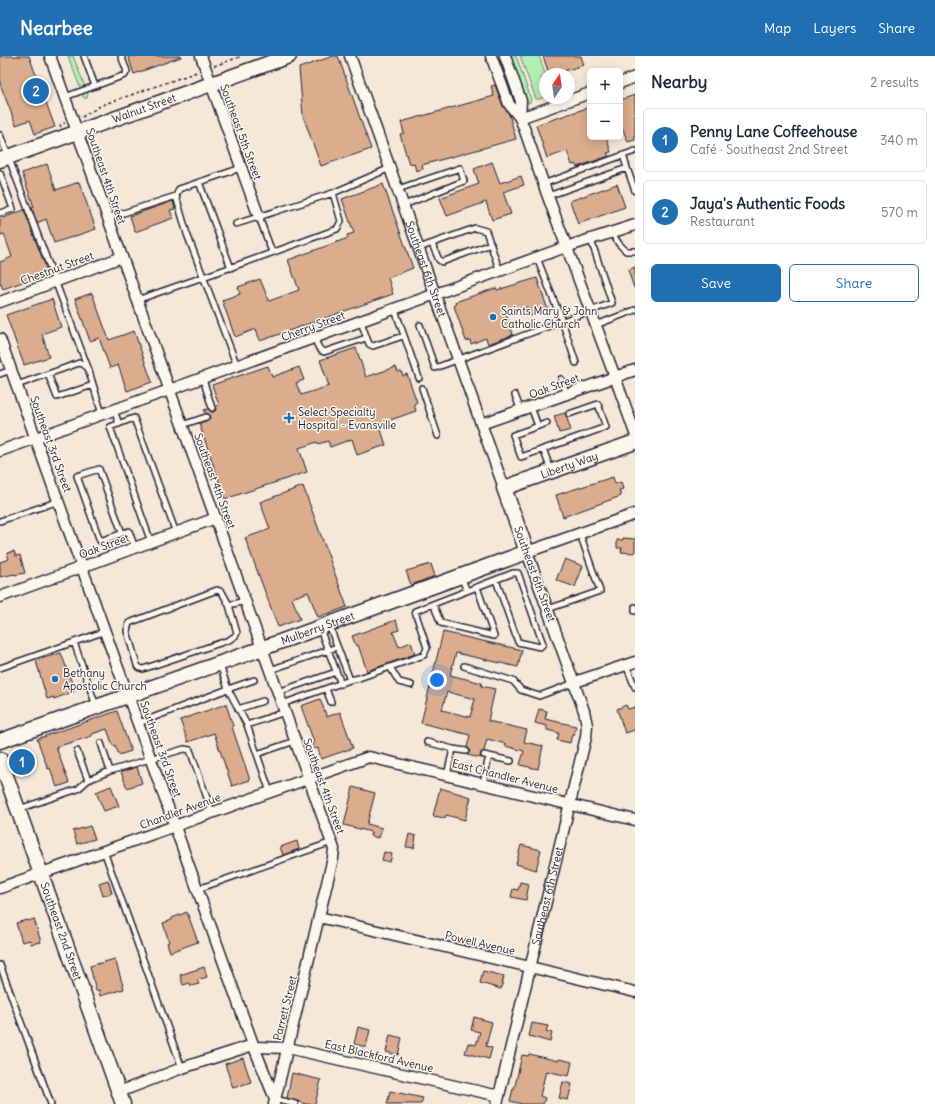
<!DOCTYPE html>
<html lang="en">
<head>
<meta charset="utf-8">
<style>
	:root { --surface:#fff; --page:#f6f6f7; --text:#1f2937; --muted:#747a83; --line:#e0e1e3; --accent:#1f6fb2 }
	body { margin:0; font-family:Delius,sans-serif; background:var(--page); color:var(--text) }
	.controls { position:absolute; right:12px; top:12px; display:grid; overflow:hidden; border-radius:6px; box-shadow:0 2px 10px #0003 }
	.controls button { width:36px; height:36px; display:grid; place-items:center; padding:0; border:0; border-bottom:1px solid var(--line); background:var(--surface); color:var(--text); font:20px sans-serif }
	.compass { position:absolute; left:539px; top:12px; width:36px; height:36px; border-radius:50%; background:var(--surface); box-shadow:0 2px 10px #0003; rotate:13deg }
	.you { position:absolute; left:437px; top:624px; width:14px; height:14px; margin:-10px; border:3px solid #fff; border-radius:50%; background:#1a73e8; box-shadow:0 0 0 6px #1a73e833 }
	.badge { display:grid; place-items:center; width:26px; height:26px; border-radius:50%; background:var(--accent); color:#fff; font-size:13px; font-weight:700 }
	.pin { position:absolute; translate:-50% -50%; border:2px solid #fff; box-shadow:0 1px 4px #0006 }
	.list { margin:0; padding:0; list-style:none }
	h2 { display:flex; justify-content:space-between; align-items:center; height:52px; margin:0; padding:0 16px; font-size:17px }
	h2 small { font-size:13px; font-weight:400; color:var(--muted) }
	.list li { display:grid; grid-template-columns:26px 1fr auto; gap:12px; align-items:center; box-sizing:border-box; height:64px; margin:0 8px 8px; padding:0 8px; border:1px solid var(--line); border-radius:6px }
	.list b { display:block; font-size:15px; white-space:nowrap }
	.list p { margin:0; font-size:13px; white-space:nowrap; color:var(--muted) }
	.list em { font-size:13px; font-style:normal; color:var(--muted) }
	.actions { display:flex; gap:8px; padding:12px 16px }
	.actions a { flex:1; padding:9px 0; border:1px solid var(--accent); border-radius:6px; text-align:center; font-size:14px; color:var(--accent) }
	.actions .main { background:var(--accent); color:#fff }
	.map { position:relative; flex:none; width:635px; height:1048px; overflow:hidden }
	header { display:flex; align-items:center; gap:24px; box-sizing:border-box; height:56px; padding:0 20px; background:var(--accent); color:#fff }
	header strong { font-size:19px }
	nav { display:flex; gap:22px; margin-inline-start:auto; font-size:14px }
	main { display:flex }
	aside { flex:1; background:var(--surface) }
	.map>svg:first-child { display:block }
	.green { fill:#b5eeb2; stroke:#6c8876 }
	.building { fill:#dbac8d; stroke:#22223b; fill-rule:evenodd }
	.lines { fill:none; stroke-linecap:round; stroke-linejoin:round }
	.lane-casing { stroke:#22223b; stroke-width:8 }
	.street-casing { stroke:#22223b; stroke-width:13 }
	.secondary-casing { stroke:#22223b; stroke-width:17 }
	.path { stroke:#22223b; stroke-width:1.5; stroke-dasharray:3 3; stroke-linecap:butt }
	.lane { stroke:#fbf7ec; stroke-width:5 }
	.street { stroke:#fbf7ec; stroke-width:10 }
	.secondary { stroke:#fbf7ec; stroke-width:14 }
	.poi-dot { fill:#1f6fb2; stroke:#fbf7ec; stroke-width:1.5 }
	.labels { text-anchor:middle; stroke-width:3; stroke-linejoin:round; paint-order:stroke }
	.street-label { font-size:11px; fill:#22223b; stroke:#fbf7ec }
	.poi-label { font-size:11px; fill:#22223b; stroke:#fbf7ec; text-anchor:start }
</style>
</head>
<body>
<header>
<strong>Nearbee</strong>
<nav><a>Map</a><a>Layers</a><a>Share</a></nav>
</header>
<main>
<div class="map">
<svg width="635" height="1048" viewBox="0 0 635 1048">
	<rect width="100%" height="100%" fill="#f5e8d9"/>
	<filter id="ink" filterUnits="userSpaceOnUse"><feTurbulence type="fractalNoise" baseFrequency=".025" numOctaves="2"/><feDisplacementMap in="SourceGraphic" scale="8" xChannelSelector="R" yChannelSelector="G"/><feConvolveMatrix kernelMatrix="1 2 1 2 8 2 1 2 1" color-interpolation-filters="sRGB"/></filter>
	<g filter="url(#ink)">
		<path class="green" d="M68,0h5l15,38 -1,4h-3z
			M510,0h6l15,43 -1,3 -3,1z
			M520,0h19l6,18v3l-4,1 4,11v8l-7,2h-2z"/>
		<path class="building" d="M0,0h29l26,71 -20,7 -5,-14 -14,5 -16,-41z
			M128,0h53v1l-47,17z
			M333,0h5l33,93 -50,17 -18,-50 -4,-48z
			M543,0h38l3,9 -23,7v2h-12z
			M495,29l8,21 6,8 7,25 -94,26 1,4 -7,2 -2,-8 -5,1 -9,-30 4,-1 -3,-11 93,-26 -3,-10z
			M635,39v45l-7,2 -6,-15 -2,1v-28z
			M590,51v30h16l5,15 -4,1 2,3 -32,11 -2,-3 -3,1 -5,-14 -20,7 -11,-33z
			M492,106l8,21 21,-7 3,9 -21,7 8,22 -19,6 -6,-18 -39,14 -7,-18 39,-14 -5,-15z
			M47,108l9,26 23,-8 17,47 -42,14 -8,-24 -9,4 -5,-15 2,-1 -12,-34z
			M383,128l30,84 -25,10 5,16 -133,47 -4,-12 -21,8 -13,-37 18,-6 -2,-7 22,-8 9,22 30,-11 -11,-30 60,-22 -1,-3 7,-2 -12,-34z
			M617,128l8,23 -47,17 -8,-23z
			M173,145l2,8 -5,1 3,8 -38,14 -5,-16z
			M24,154l24,63 -45,16 -2,-5 -1,1v-23l12,-5 -8,-23 -4,1v-16z
			M635,211v21h-1l-6,-18z
			M537,222l11,32 -18,6 -3,-9 -21,7 7,21 -25,9 -2,-6 -15,6 -1,-4 -4,1 -12,-35 2,-1 -1,-3 41,-14 1,2z
			M92,237l17,47 25,-9 18,51 -25,9 -9,-26 -8,3 -11,-30 -9,3 -15,-42z
			M52,243l9,28 -19,7 7,23 -25,8 -18,-50z
			M356,292l10,29 30,-10 2,5 3,-1 2,5 4,-2 10,28 -3,2 2,7 -37,13 7,21 -29,10 -5,-16 -22,8 -2,-6 -10,3 -1,-2 -18,6 8,24 -82,27 -26,-76 9,-2 2,-3 -1,-4 -4,-1 -1,-3 4,-1 3,3h3l2,-3v-3l3,-1 -7,-20 56,-19 4,11 27,-10 5,13 -8,3 5,12 28,-9 -9,-26z
			M565,357l6,17 -12,3 -5,-17z
			M613,421l2,7 6,-2 2,7 -4,1 2,6 -58,21 -7,-22z
			M303,430l44,121 -29,10 -10,-25 -16,6 8,21 -22,8 -33,-89 25,-9 -10,-27z
			M623,482l12,1v14l-14,-1 1,-4h-5v-8h6z
			M14,495l2,5 4,-1 5,18 -10,2v-1l-15,3v-15l9,-3 -2,-6z
			M565,503l18,7 -8,21 -19,-7z
			M431,508l4,12 -24,9 -5,-14z
			M396,564l3,10 -6,2 6,15 12,-5 4,12 -48,17 -9,-26 -2,1 -4,-10z
			M443,576l79,18 -4,17 -62,-14 -6,22 32,8 -1,3 14,3 -7,32 39,9 -3,12 19,4 -5,23 -18,-4 4,-14 -19,-5 1,-2 -19,-5 -3,12 -4,3 1,4 -14,-3 3,-4 -3,-4 3,-12 -49,-12zM447,636l28,7 -5,18 -28,-7z
			M61,597l14,38 -21,8v-2l-7,2 -11,-38 7,-2v-1z
			M320,643l7,18 13,-5 13,36 -32,11 -3,-11 -4,1 -2,-6 2,-1 -13,-36z
			M226,648l7,22 -1,1 18,53 -18,6 -18,-53 -26,9 -8,-22z
			M626,649l2,4 7,-2v23l-10,3 -8,-24z
			M539,653l8,2 -2,8 31,7 -2,9 -2,-1 -2,9 -13,-3 2,-7 -12,-3v-4l-12,-3z
			M117,655l14,40 -12,4 -4,-10 -2,1 -6,-17 -15,5v2l-36,11 13,36 -12,4 -7,-19 -2,1 -11,-30z
			M21,693l9,24 -7,2 -8,-23z
			M137,711l5,16 -15,5 -6,-16z
			M111,730l8,20 -15,5 -8,-19z
			M353,731l22,6 -8,31 15,4 -3,10 -9,-2 1,-4 -27,-7z
			M440,732l31,9 -6,23 -19,-5 -1,3 -12,-2z
			M90,770l5,13 -18,5 -4,-13z
			M409,778l7,2 -2,12 -8,-1z
			M297,785l2,8 -16,6 -3,-8z
			M521,789l20,5 -5,20 -20,-6z
			M384,796l8,2 -2,8 -8,-2z
			M108,824l4,13 -9,3 -4,-13z
			M520,826l9,2 -3,16 -15,-3 2,-8 5,1z
			M187,856l11,30 -28,10 -3,-9 2,-1 -6,-19 9,-3v-2z
			M34,863l7,23 -10,2 -1,-4 -8,2 -6,-19 11,-3 1,1z
			M115,903l9,30 -24,7 -1,-6 -3,1 -6,-25z
			M204,911l3,10 -10,3 2,4 -8,2 -1,-3 -7,2 -3,-10z
			M483,915l21,5 -3,13 -21,-6z
			M474,961l18,5 -6,24 6,2 -3,11 -24,-6 3,-10 8,2 4,-13 -9,-2z
			M532,967l16,3 -2,5 6,2 -2,9 -21,-6z
			M358,971l12,3 -4,17 -12,-3z
			M390,979l12,3 -4,17 -12,-3z
			M529,998l29,7 1,-2 13,3 -3,14 -23,-5 -6,25 5,2 -2,6h-21l-12,-3 3,-12 1,1 8,-35 6,1z
			M243,1002l8,24 -18,6 -8,-24z
			M292,1017l29,7 -6,24h-9l-19,-6z
			M563,1026l9,2 -4,16 -9,-2z
			M390,1035l33,7 -2,6h-34z"/>
		<g class="lines">
			<defs>
				<path id="lane" d="M84,0l11,30
					M65,41l60,-22 2,-4 -6,-15
					M0,79l88,233
					M623,99l4,13
					M0,117l13,36 -13,4
					M199,126l32,86
					M543,128l92,-33
					M398,133l62,-21 4,13 -60,24
					M548,140l79,-28 8,23
					M259,161l13,35
					M108,162l68,-22
					M236,168l97,-31
					M612,177l7,11 7,7h9
					M432,188l7,16 3,2 49,-18
					M419,192l56,-20 11,3 14,41
					M537,202l25,63 14,42
					M137,244l115,-40 85,-31 4,-8 -8,-28 57,-25
					M395,254l24,68
					M361,266l8,22 4,2 30,-10
					M420,269l15,43 177,-65 -21,-63
					M596,269l39,-15
					M315,283c2,5 3,11 9,13l42,-14
					M237,310l-50,-132 -11,-38 3,-7 62,-21
					M0,318l11,-4
					M48,318l9,23 36,-12
					M203,323l9,29
					M561,323l6,15
					M17,329l62,-22 4,1 5,4 14,46
					M422,332l16,48
					M515,339l6,16
					M531,351l7,19
					M114,354l5,14
					M547,367l-34,12 8,22 85,-30 -8,-23 -29,10
					M182,369l24,-8
					M543,393l8,21
					M0,465l59,-20
					M122,477l-23,-64 -22,7 23,65 29,-10 6,17
					M151,486l-41,-115 24,-9 42,115
					M461,521l6,14
					M433,548l8,19 53,13 -17,-49
					M229,549l-7,-13 -5,-2 -88,33 -2,8 10,34 3,3 3,1 86,-29 6,-4 2,-3 -8,-28 16,-4
					M635,551v4
					M548,553l52,-18 -20,-57
					M320,573l21,55
					M74,586l22,64
					M626,609l9,22
					M464,610l49,15 8,9 18,6 35,-13
					M390,611l9,15 12,3
					M0,612l106,-37
					M270,614l67,-23
					M254,624l-26,9 19,36 23,67
					M350,624l9,-2 65,-23 3,-7 -12,-37 98,-38h5l25,71 -3,3 -22,-5 -22,-62
					M326,633l5,13
					M278,636l58,-20
					M282,648l68,-24 -21,-55
					M238,653l25,-8
					M139,667l89,-34 -8,-24
					M247,669l38,-13
					M427,686l26,7 -6,26
					M101,687l9,28
					M453,693l13,2
					M77,695l11,29
					M257,698l38,-13
					M484,699l27,6
					M483,727l6,-27
					M19,753l59,-20 10,-9 22,-9 74,-22 6,1 22,62
					M104,795l78,217
					M198,833l134,-47
					M0,909l51,139
					M275,1043l20,5"/>
				<g id="street">
					<path d="M50,0l284,793 -1,9 -59,246"/>
					<path d="M201,0l58,161"/>
					<path id="s1" d="M350,0l154,432"/>
					<path d="M491,0l18,48 11,14 4,10 23,66 68,183 20,56"/>
					<path d="M505,0l16,45 -1,17"/>
					<path d="M620,27l15,-6"/>
					<path d="M520,62l70,-25"/>
					<path d="M0,246l122,-45"/>
					<path d="M0,283l254,708 21,52"/>
					<path d="M481,368l154,-54"/>
					<path d="M0,395l566,-204 69,-22"/>
					<path d="M0,541l216,-79"/>
					<path d="M575,626l60,-20"/>
					<path d="M0,832l369,-131 266,63"/>
					<path d="M319,861l316,75"/>
					<path d="M254,991l34,1 211,48"/>
					<path d="M119,1036l63,-24 71,-23"/>
					<path id="s2" d="M497,1048l89,-367 1,-12 -3,-14 -57,-159 108,-38"/>
				</g>
				<g id="secondary">
					<path id="s3" d="M0,104l289,-104"/>
					<path id="s4" d="M0,685l263,-93 264,-96 -23,-64 131,-46"/>
					<path id="s5" d="M0,703l123,345"/>
				</g>
			</defs>
			<use href="#lane" class="lane-casing"/>
			<use href="#street" class="street-casing"/>
			<use href="#secondary" class="secondary-casing"/>
			<path class="path" d="M214,10l28,-10
				M82,61l20,-12 95,-33
				M61,71l-1,-2 5,-2"/>
			<use href="#lane" class="lane"/>
			<use href="#street" class="street"/>
			<use href="#secondary" class="secondary"/>
		</g>
	</g>
	<g class="poi-dot">
		<circle cx="493" cy="261" r="4"/>
		<path d="M287 356h4v4h4v4h-4v4h-4v-4h-4v-4h4z"/>
		<circle cx="55" cy="623" r="4"/>
	</g>
	<g class="labels">
		<g class="street-label">
			<text dy="4" stroke="none"><textPath href="#s3" startOffset="153">Walnut Street</textPath></text>
			<text transform="translate(241 76) rotate(70)" y="4">Southeast 5th Street</text>
			<text transform="translate(106 120) rotate(71)" y="4">Southeast 4th Street</text>
			<text transform="translate(57 212) rotate(-20)" y="4">Chestnut Street</text>
			<text dy="4" stroke="none"><textPath href="#s1" startOffset="226">Southeast 6th Street</textPath></text>
			<text transform="translate(313 270) rotate(-20)" y="4">Cherry Street</text>
			<text transform="translate(554 330) rotate(-20)" y="4">Oak Street</text>
			<text transform="translate(51 388) rotate(70)" y="4">Southeast 3rd Street</text>
			<text dy="4" stroke="none"><textPath href="#s4" startOffset="697">Liberty Way</textPath></text>
			<text transform="translate(215 425) rotate(70)" y="4">Southeast 4th Street</text>
			<text transform="translate(104 490) rotate(-20)" y="4">Oak Street</text>
			<text transform="translate(535 518) rotate(70)" y="4">Southeast 6th Street</text>
			<text dy="4" stroke="none"><textPath href="#s4" startOffset="337">Mulberry Street</textPath></text>
			<text transform="translate(161 693) rotate(70)" y="4">Southeast 3rd Street</text>
			<text transform="translate(505 720) rotate(14)" y="4">East Chandler Avenue</text>
			<text transform="translate(324 730) rotate(70)" y="4">Southeast 4th Street</text>
			<text transform="translate(180 755) rotate(-20)" y="4">Chandler Avenue</text>
			<text dy="4" stroke="none"><textPath href="#s2" startOffset="214">Southeast 6th Street</textPath></text>
			<text dy="4" stroke="none"><textPath href="#s5" startOffset="183">Southeast 2nd Street</textPath></text>
			<text transform="translate(480 887) rotate(13)" y="4">Powell Avenue</text>
			<text transform="translate(285 952) rotate(-76)" y="4">Parrett Street</text>
			<text transform="translate(379 1000) rotate(13)" y="4">East Blackford Avenue</text>
		</g>
		<g class="poi-label">
			<text x="501" y="259">Saints Mary &amp; John<tspan x="501" dy="13">Catholic Church</tspan></text>
			<text x="298" y="360">Select Specialty<tspan x="298" dy="13">Hospital - Evansville</tspan></text>
			<text x="63" y="621">Bethany<tspan x="63" dy="13">Apostolic Church</tspan></text>
		</g>
	</g>
</svg>
<div class="controls">
<button>+</button>
<button>−</button>
</div>
<svg class="compass" viewBox="-18 -18 36 36"><path d="M0-13l5 13h-10z" fill="#e53935"/><path d="M0 13l5-13h-10z" fill="#747a83"/></svg>
<div class="you"></div>
<div class="pin badge" style="left:22px;top:706px">1</div>
<div class="pin badge" style="left:36px;top:35px">2</div>
</div>
<aside>
<h2>Nearby<small>2 results</small></h2>
<ul class="list">
<li><span class="badge">1</span><div><b>Penny Lane Coffeehouse</b><p>Café · Southeast 2nd Street</p></div><em>340 m</em></li>
<li><span class="badge">2</span><div><b>Jaya's Authentic Foods</b><p>Restaurant</p></div><em>570 m</em></li>
</ul>
<div class="actions"><a class="main">Save</a><a>Share</a></div>
</aside>
</main>
</body>
</html>
